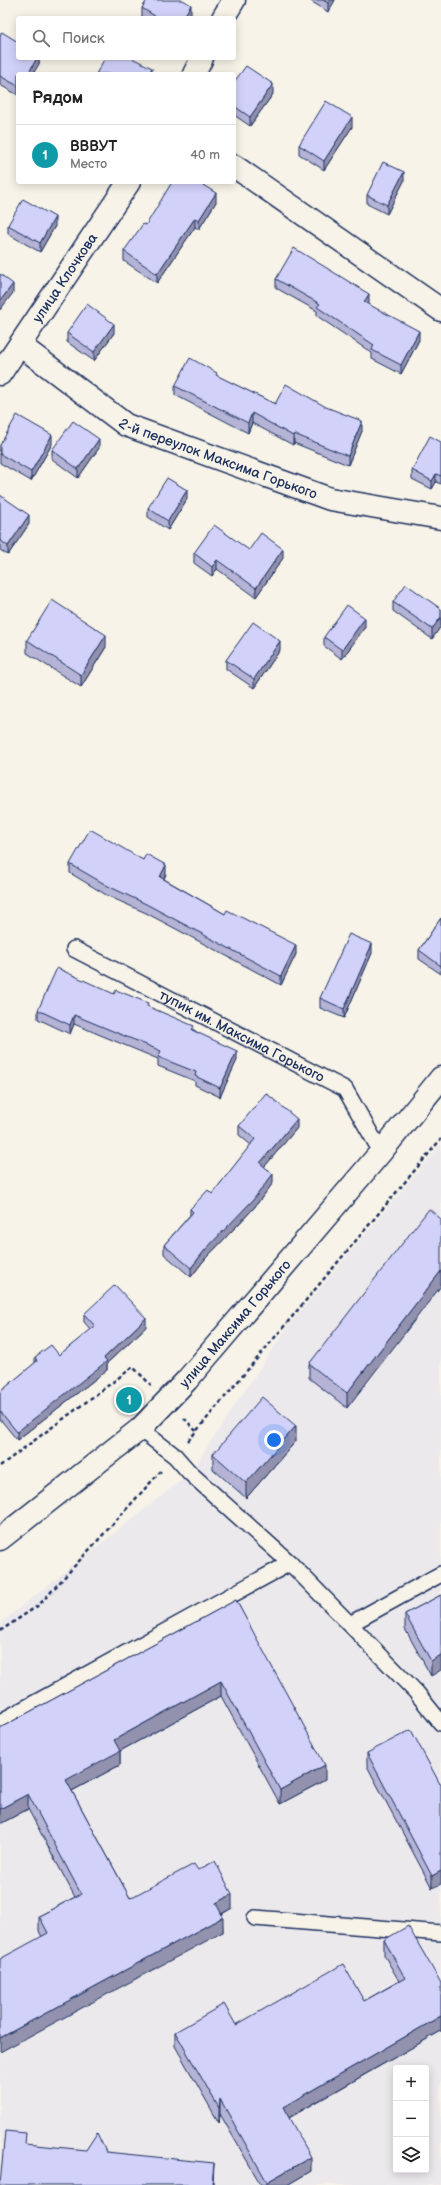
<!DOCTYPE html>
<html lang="ru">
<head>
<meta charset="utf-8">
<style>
	:root { --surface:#fff; --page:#f2f2f2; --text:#222; --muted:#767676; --line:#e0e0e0; --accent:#0f766e }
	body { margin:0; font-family:"Balsamiq Sans",sans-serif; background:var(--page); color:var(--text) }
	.controls { position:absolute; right:12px; bottom:12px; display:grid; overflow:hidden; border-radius:4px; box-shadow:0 2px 10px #0003 }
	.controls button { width:36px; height:36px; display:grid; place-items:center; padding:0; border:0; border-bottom:1px solid var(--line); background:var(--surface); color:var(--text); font:20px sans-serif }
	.you { position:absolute; left:274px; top:1440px; width:14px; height:14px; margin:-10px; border:3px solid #fff; border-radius:50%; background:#1a73e8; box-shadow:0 0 0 6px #1a73e833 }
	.badge { display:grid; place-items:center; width:26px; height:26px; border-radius:50%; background:var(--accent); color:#fff; font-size:13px; font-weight:700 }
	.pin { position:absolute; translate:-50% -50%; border:2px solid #fff; box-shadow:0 1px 4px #0006 }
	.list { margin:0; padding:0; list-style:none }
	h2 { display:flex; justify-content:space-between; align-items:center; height:52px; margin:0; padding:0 16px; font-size:17px }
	h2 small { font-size:13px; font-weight:400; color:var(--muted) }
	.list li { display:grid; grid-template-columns:26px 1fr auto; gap:12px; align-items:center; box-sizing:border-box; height:60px; padding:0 16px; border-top:1px solid var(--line) }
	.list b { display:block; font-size:15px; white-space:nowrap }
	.list p { margin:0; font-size:13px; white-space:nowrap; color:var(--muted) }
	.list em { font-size:13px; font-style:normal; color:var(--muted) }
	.icon { flex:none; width:22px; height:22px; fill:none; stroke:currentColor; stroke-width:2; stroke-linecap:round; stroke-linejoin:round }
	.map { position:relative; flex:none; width:441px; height:2185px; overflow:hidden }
	.search { position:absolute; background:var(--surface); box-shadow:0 2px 10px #0003; left:16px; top:16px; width:220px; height:44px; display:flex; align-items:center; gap:10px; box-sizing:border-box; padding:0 14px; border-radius:4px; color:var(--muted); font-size:15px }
	.panel { position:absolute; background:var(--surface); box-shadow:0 2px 10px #0003; left:16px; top:72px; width:220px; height:112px; border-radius:4px }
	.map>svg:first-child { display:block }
	.built { fill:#ece9ed; fill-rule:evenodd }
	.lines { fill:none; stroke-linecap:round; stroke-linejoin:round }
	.lane-casing { stroke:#1b2f5e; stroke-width:18 }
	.street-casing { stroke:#1b2f5e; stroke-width:25 }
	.secondary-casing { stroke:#1b2f5e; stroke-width:25 }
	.path { stroke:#1b2f5e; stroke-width:2.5; stroke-dasharray:4 3; stroke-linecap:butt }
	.lane { stroke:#f7f3e8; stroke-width:15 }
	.street { stroke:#f7f3e8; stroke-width:22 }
	.secondary { stroke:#f7f3e8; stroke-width:22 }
	.wall { fill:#b5b4d6; stroke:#1b2f5e }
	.shaded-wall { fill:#9392ae; stroke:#1b2f5e }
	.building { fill:#d2d1f9; stroke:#1b2f5e }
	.labels { text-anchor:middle; stroke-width:3.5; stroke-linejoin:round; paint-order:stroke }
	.street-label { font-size:14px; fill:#1b2f5e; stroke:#f7f3e8 }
</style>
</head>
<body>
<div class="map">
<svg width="441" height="2185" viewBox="0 0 441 2185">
	<rect width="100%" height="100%" fill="#f7f3e8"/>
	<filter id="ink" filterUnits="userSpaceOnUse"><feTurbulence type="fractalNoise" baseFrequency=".025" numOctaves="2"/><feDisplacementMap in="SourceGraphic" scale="8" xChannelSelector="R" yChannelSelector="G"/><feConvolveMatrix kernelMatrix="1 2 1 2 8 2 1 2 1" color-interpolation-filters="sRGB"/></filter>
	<g filter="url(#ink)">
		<path class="built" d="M441,1144v1041h-441v-562l190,-150 98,-147zM396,2068h30v102h-30z"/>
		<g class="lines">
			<defs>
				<g id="lane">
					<path id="s1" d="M74,949l271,140 36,63"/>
					<path d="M140,1429l35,27 15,17 100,90 126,129 25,31"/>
					<path d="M350,1624l91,-50"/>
					<path d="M0,1722l290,-159"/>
					<path d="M255,1918l186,15"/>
				</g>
				<g id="street">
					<path d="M223,18l11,-18"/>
					<path d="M194,74l8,-16"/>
					<path d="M234,166l207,144"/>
					<path id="s2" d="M20,345l106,80 204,74 111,19"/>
					<path id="s3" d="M0,374l129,-192"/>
				</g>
				<g id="secondary">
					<path id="s4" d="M0,1539l140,-110 47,-49 194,-228 60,-74"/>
				</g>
			</defs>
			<use href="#lane" class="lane-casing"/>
			<use href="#street" class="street-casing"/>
			<use href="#secondary" class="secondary-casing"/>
			<path class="path" d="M184,1418l12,13
				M188,1441l253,-302
				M0,1466l133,-99 18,18
				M0,1631l39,-26 122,-134"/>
			<use href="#lane" class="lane"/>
			<use href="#street" class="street"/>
			<use href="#secondary" class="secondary"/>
		</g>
		<path class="wall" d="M309,0h26l-7,12z
			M142,8l49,6 -2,4h-47z
			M0,35l39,23v6l-21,10v21l-18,-10z
			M234,82l39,12 -23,32 -16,-11z
			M352,127l-28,43 -25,-16v-9z
			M404,181l-17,33 -20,-10v-9z
			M216,202l-17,27 -4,-2 -38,56 -33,-22v-10l22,-26z
			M8,225l47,1 -15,26 -32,-18z
			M276,279l93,24 -1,2 51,35 -18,34 -29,-15v-6l-55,-37v-5l-41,-23z
			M67,333h47l-20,28 -27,-19z
			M217,376l58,28 87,27 -14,34 -54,-22 -1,2 -41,-22 -4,10 -73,-38v-9z
			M441,442v42l-5,-2 -4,7 -20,-10v-9z
			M52,444l-21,37 -31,-18v-18z
			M99,448l-21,30 -26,-19v-9z
			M0,495l29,29 -21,31 -8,-5z
			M187,499l-19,31 -20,-13v-9z
			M249,550l34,8 -27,39 -39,-28 -5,7 -18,-13v-10z
			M393,602l48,7v17l-9,13 -39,-28z
			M365,627l-23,32 -18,-13v-9z
			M27,640l79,7 -25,40 -54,-34z
			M280,650l-26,38 -28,-19v-9z
			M143,860l23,14 -2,5 61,35 71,40 -15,31 -135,-72 -38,-17 -38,-23v-9z
			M441,918v56l-22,-15v-9z
			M372,953l-28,65 -24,-10v-10z
			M114,994l34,13 46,23 43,30 -17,37 -25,-12v-4l-37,-15v-7l-84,-35 -4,10 -32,-15v-9z
			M239,1126l58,2 -33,39 9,16 -20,26 -48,50 -14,18 -27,-23v-9l26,-30v-6l22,-15 39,-49 -12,-10z
			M441,1219l-94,189 -38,-30v-14z
			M84,1314l62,13 -39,36v7l-90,70 -17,-21v-27l35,-29v-6l24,-2 32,-25 -7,-8z
			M296,1441l-50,57 -33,-29v-15z
			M441,1595l-10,81 -26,-47v-15z
			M236,1600l89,180 -45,24 -59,-108 -101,55v14l-48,26 58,107 68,-28 34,38 -10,6 1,18 -181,5 -3,-6v-15l36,-19 -47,-88 -28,15v-96z
			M367,1753l73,31 -8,104 -65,-122z
			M384,1940l57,43v48l-152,87 22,53 -24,14h-26l-41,-71 -1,9 -44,-77v-14l61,-7 128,-24 35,-20 -15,-26z"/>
		<path class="shaded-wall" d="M329,0h6l-7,12v-9z
			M191,5v9l-2,4h-6z
			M37,58h2v6l-6,10h-5z
			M152,68v6h-3z
			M273,84v10l-23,32v-9z
			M352,117v10l-28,43v-9z
			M404,172v9l-17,33v-9z
			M216,193v9l-17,27v-9z
			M55,217v9l-15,26v-9z
			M195,218v9l-38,56v-9z
			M13,284v9l-13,17v-9z
			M369,294v9l-5,8v-9z
			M114,324v9l-20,28v-9z
			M419,331v9l-18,34v-9z
			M252,413v10l-4,10v-10z
			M362,421v10l-14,34v-9z
			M294,434v9l-1,2v-9z
			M52,435v9l-21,37v-9z
			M99,439v9l-21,30v-9z
			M436,474v8l-4,7v-8z
			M187,490v9l-19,31v-9z
			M29,515v9l-21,31v-9z
			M283,549v9l-27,39v-9z
			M217,560v9l-5,7v-9z
			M441,617v9l-9,13v-10z
			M365,618v9l-23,32v-9z
			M106,635v12l-25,40v-12z
			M280,641v9l-26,38v-9z
			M166,865v9l-6,12v-9z
			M372,944v9l-28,65v-9z
			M296,945v9l-15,31v-9z
			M74,1015v9l-4,10v-9z
			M237,1051v9l-17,37v-9z
			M297,1119v9l-37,44v-9z
			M273,1174v9l-20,26 -48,50 -14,18v-9l14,-18z
			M441,1271v15l-94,122v-15z
			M146,1318v9l-39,36v7l-90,70v-8l87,-74z
			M296,1426v15l-50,57v-15z
			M441,1655v15l-10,6v-15z
			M221,1681v15l-101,55v14l-54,29v-14l48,-40z
			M325,1765v15l-45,24v-14z
			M28,1794v15l-28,15v-15z
			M441,1871v13l-9,4v-12z
			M232,1894v14l-16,9v-14z
			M223,1917v15l-223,120v-14z
			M441,2016v15l-158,90v-14z
			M220,2099v15l-1,9v-15z
			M311,2157v14l-24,14h-20v-3z
			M214,2163l-1,22h-1z"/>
		<path class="building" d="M147,0h36l8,5 -8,13h-25l-16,-10z
			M323,0h6l-1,3z
			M2,32l16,10v16h19l-9,16h-10v12l-18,-10v-41z
			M105,58h27l20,10 -3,6h-53z
			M246,66l27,18 -23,33 -16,-11v-24z
			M326,101l26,16 -28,44 -25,-16z
			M383,162l21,10 -17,33 -20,-10z
			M172,182h26l18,11 -17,27 -4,-2 -38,56 -33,-23 19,-27 3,1z
			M23,199l32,18 -15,26 -32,-18z
			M294,248l75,46 -5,8 55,29 -18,34 -29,-15 2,-5 -57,-38 3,-3 -44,-25z
			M0,274l13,10 -13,17z
			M87,304l27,20 -20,28 -27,-19z
			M190,358l27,15 -1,2 59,29 11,-20 40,23 36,14 -14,35 -54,-22 -1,2 -41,-23 -4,10 -73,-37z
			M17,415l35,20 -21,37 -31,-18v-9z
			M73,421l26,18 -21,30 -26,-19z
			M430,436l11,6v34l-5,-2 -4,7 -20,-11z
			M167,478l20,12 -19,31 -20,-13z
			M0,495l29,20 -21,31 -8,-6z
			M214,525l35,25 12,-17 22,16 -27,39 -39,-28 -5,7 -18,-14z
			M406,584l35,25v8l-9,12 -39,-27z
			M52,600l54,35 -25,40 -54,-35z
			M347,605l18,13 -23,32 -18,-13z
			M253,622l27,19 -26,38 -28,-19z
			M90,829l53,31 3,-6 20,11 -6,12 65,37 2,-4 69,35 -15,31 -135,-72 -38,-18 -38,-22z
			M441,918v48l-22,-16z
			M349,934l23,10 -28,65 -24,-11z
			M57,968l57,26 2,-4 32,13 -1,3 47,20 -2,4 45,21 -17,37 -25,-12 1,-4 -38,-15 3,-6 -87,-36 -4,10 -32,-15z
			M266,1093l31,26 -37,44 13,11 -20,26 -48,50 -14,18 -27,-23 29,-33 -3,-3 18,-19 4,4 43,-55 -16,-13z
			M429,1209l12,10v52l-94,122 -38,-29z
			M115,1285l31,33 -42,40 3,3 -90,71 -17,-21v-19l37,-31 -2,-4 16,-12 8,10 36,-29 -11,-12z
			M262,1397l34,29 -50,57 -33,-29z
			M441,1595v60l-10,6 -26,-47z
			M236,1600l89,165 -45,25 -59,-109 -107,59 6,11 -54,29 64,118 64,-34 4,6 17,-9 17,33 -16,9 7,14 -223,121v-79l48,-26 -9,-17 42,-22 -53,-100 -28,15v-81z
			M411,1730l29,54h1v87l-9,5 -65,-123z
			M408,1926l33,57v33l-158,91 28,50 -44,25 -47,-83 -1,9 -44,-76 49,-28 12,21 107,-61 21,37 41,-23 -21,-38z
			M5,2131l21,2 -1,11 61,6 11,-17 9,19 108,11 -2,22h-212z"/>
	</g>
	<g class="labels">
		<g class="street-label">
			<text dy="5" stroke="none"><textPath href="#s3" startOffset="116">улица Клочкова</textPath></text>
			<text dy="5" stroke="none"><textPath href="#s2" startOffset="231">2-й переулок Максима Горького</textPath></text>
			<text dy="5" stroke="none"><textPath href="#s1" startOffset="189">тупик им. Максима Горького</textPath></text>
			<text dy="5" stroke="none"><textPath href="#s4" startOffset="320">улица Максима Горького</textPath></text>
		</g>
	</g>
</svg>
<div class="controls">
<button>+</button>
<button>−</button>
<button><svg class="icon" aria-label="layers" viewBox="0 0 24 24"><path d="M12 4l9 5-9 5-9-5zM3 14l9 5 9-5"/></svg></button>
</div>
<div class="you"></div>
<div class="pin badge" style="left:129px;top:1400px;background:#0f9aa8">1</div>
<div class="search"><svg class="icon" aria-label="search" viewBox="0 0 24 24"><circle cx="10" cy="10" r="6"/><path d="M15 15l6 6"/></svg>Поиск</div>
<section class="panel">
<h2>Рядом<small></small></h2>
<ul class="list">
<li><span class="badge" style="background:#0f9aa8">1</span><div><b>ВВВУТ</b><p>Место</p></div><em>40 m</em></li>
</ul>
</section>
</div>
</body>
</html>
